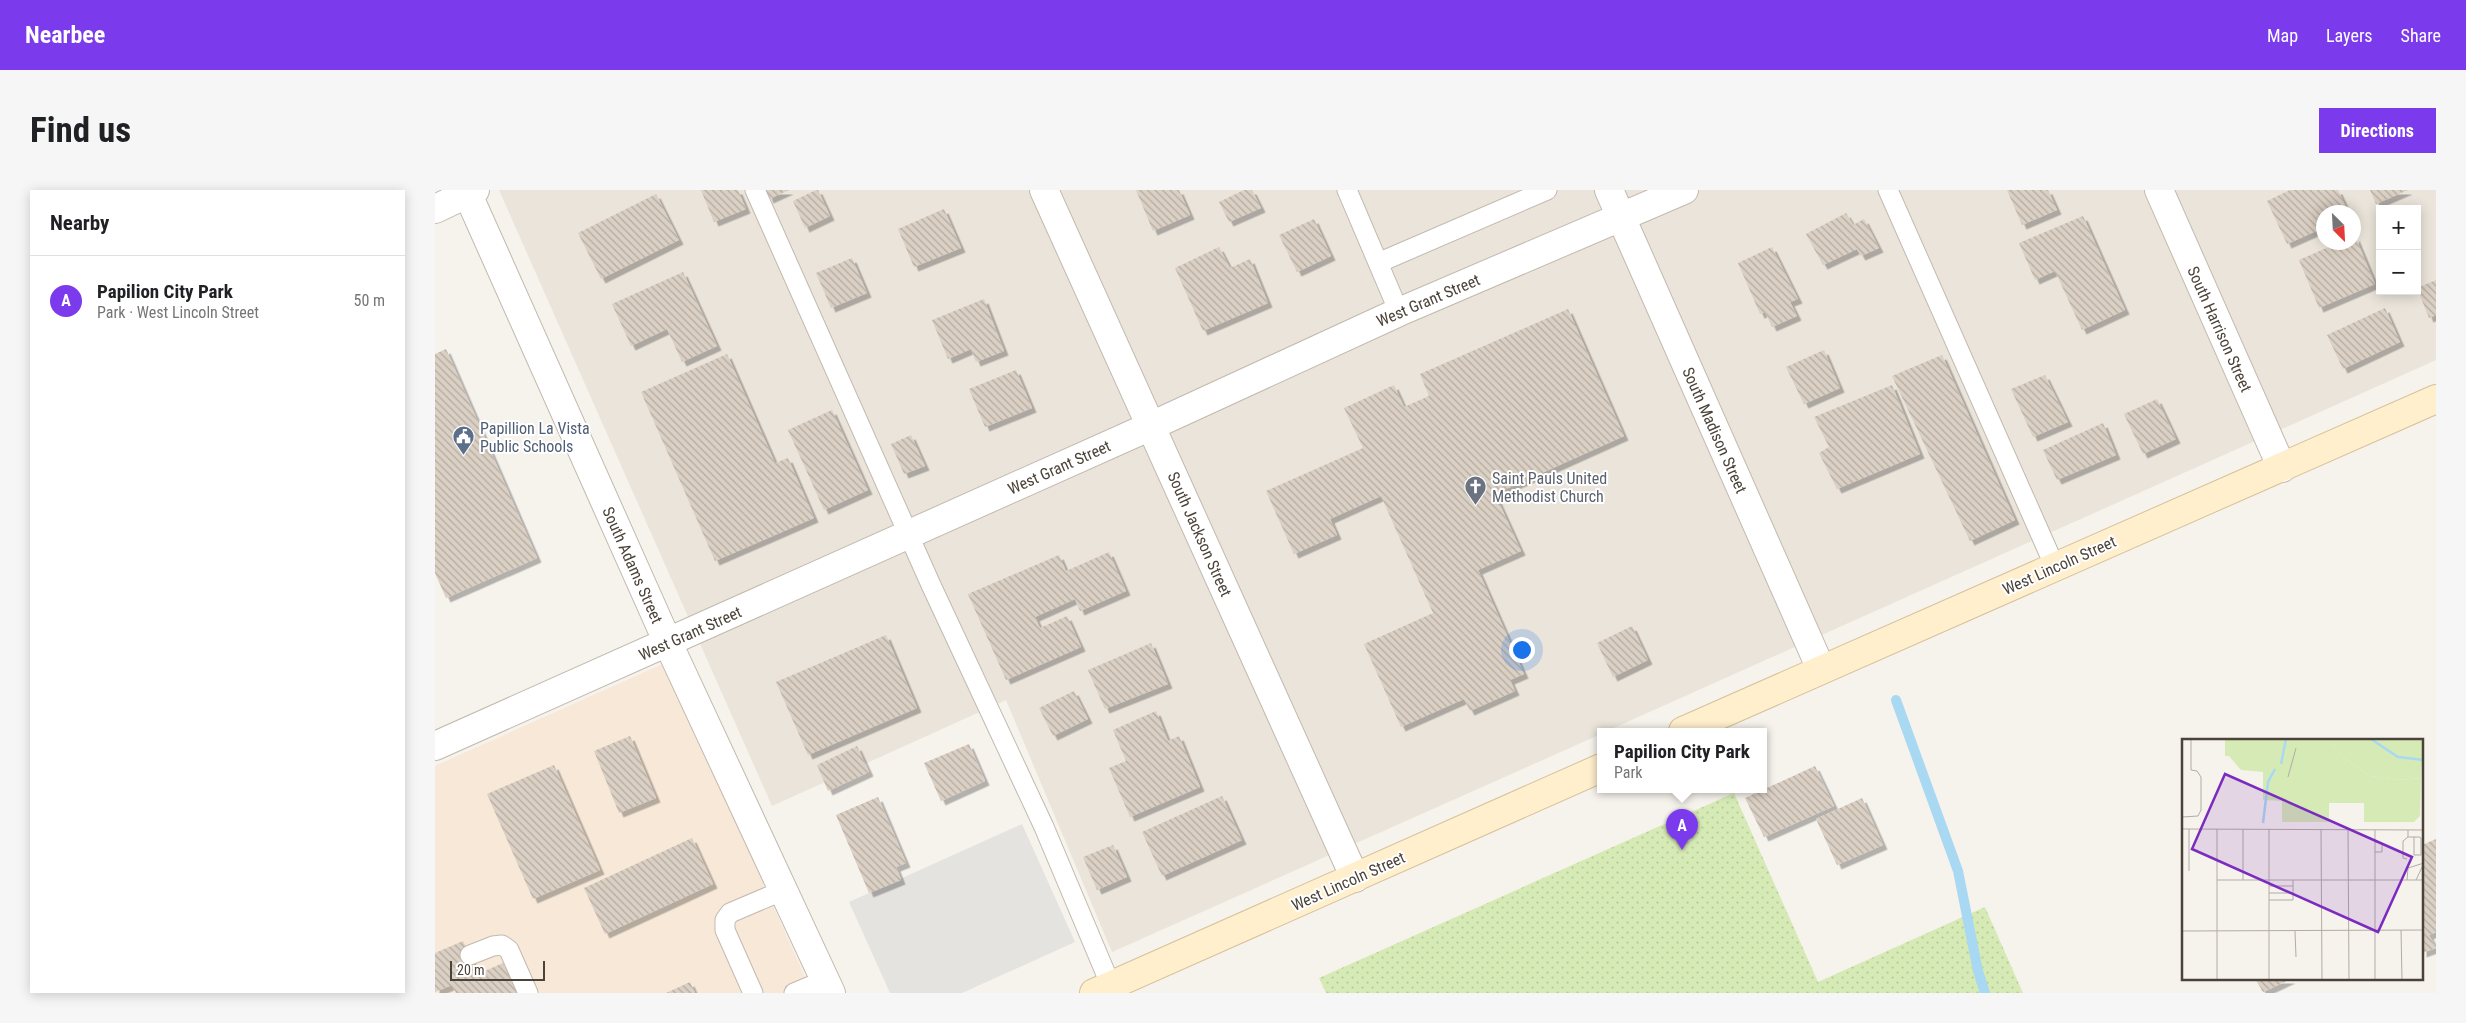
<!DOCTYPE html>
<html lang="en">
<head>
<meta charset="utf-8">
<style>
	:root { --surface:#fff; --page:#f6f6f6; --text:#202124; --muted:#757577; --line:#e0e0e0; --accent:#7c3aed }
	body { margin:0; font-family:"Roboto Condensed",sans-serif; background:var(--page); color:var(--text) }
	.controls { position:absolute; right:15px; top:15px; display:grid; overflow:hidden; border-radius:0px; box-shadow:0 2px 12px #0003 }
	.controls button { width:45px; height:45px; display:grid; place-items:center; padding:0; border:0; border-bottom:1px solid var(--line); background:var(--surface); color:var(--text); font:25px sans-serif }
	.compass { position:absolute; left:1881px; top:15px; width:45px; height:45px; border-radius:50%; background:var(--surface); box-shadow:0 2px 12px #0003; rotate:156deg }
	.scale { position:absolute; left:15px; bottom:12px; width:95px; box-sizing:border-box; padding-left:5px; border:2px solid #4b4339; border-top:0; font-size:14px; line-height:18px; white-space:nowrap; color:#4b4339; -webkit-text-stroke:4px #fff; paint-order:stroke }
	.you { position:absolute; left:1086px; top:459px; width:18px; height:18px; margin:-12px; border:4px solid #fff; border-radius:50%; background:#1a73e8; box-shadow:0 0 0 8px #1a73e833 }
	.badge { display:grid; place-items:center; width:32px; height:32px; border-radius:50%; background:var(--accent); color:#fff; font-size:16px; font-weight:700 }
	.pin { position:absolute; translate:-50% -41px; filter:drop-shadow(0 1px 2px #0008) }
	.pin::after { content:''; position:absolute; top:26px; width:18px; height:15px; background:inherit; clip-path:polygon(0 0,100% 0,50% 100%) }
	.popup { position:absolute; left:1162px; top:538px; width:170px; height:65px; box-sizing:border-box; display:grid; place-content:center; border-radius:0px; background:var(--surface); filter:drop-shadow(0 1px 4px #0005); font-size:16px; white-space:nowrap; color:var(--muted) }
	.popup b { font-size:19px; color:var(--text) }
	.popup::after { content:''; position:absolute; left:50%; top:100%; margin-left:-10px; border:10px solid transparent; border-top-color:var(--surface) }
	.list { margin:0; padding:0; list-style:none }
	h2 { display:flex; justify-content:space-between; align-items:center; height:65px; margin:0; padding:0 20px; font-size:21px }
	h2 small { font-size:16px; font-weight:400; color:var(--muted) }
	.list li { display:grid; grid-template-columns:32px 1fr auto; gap:15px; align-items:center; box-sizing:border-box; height:90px; padding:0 20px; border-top:1px solid var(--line) }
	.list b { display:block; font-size:19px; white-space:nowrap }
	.list p { margin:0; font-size:16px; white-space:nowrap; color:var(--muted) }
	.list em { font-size:16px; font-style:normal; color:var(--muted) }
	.map { position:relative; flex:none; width:2001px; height:803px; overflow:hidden; border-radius:0px }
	header { display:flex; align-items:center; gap:30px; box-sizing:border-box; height:70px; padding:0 25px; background:var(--accent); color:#fff }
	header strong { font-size:24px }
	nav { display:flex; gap:28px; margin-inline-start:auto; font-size:18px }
	.intro { display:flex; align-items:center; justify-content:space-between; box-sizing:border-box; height:120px; padding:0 30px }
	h1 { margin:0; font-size:35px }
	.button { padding:12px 22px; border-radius:0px; background:var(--accent); color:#fff; font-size:18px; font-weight:700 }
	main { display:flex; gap:30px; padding:0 30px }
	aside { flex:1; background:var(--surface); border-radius:0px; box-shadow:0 2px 12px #0003 }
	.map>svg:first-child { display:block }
	.residential { fill:#eae4da; fill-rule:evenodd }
	.commercial { fill:#f7e8d8 }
	.park { fill:url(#park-dots) }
	.parking { fill:#e5e3e0 }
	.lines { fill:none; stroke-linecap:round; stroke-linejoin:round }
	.stream { stroke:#a9d9f2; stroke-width:10 }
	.building { fill:url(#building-back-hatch); filter:url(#shadow) }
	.lane-casing { stroke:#c2b9ae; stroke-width:21 }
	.street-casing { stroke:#c2b9ae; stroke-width:30 }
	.secondary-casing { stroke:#d6c29b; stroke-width:30 }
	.lane { stroke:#fff; stroke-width:19 }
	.street { stroke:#fff; stroke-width:28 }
	.secondary { stroke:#ffefcd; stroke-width:28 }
	.labels { text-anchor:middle; stroke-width:4; stroke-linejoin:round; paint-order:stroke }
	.street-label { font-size:16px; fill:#4b4339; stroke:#fff }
	.service-label { font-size:16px; fill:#4e5e75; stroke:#fff; text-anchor:start }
	.worship-label { font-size:16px; fill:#5b616d; stroke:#fff; text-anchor:start }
	.inset-river { fill:none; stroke:#a9d9f2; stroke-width:2.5 }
	.inset-road { fill:none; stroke:#b2aca4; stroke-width:1 }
	.view { fill:#7b2cbf; fill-opacity:0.15; stroke:#7b2cbf; stroke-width:2.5 }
	.inset-edge { fill:none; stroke:#4b4339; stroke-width:2.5 }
</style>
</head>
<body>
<header>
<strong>Nearbee</strong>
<nav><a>Map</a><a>Layers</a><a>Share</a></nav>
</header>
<div class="intro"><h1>Find us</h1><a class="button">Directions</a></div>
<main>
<aside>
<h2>Nearby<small></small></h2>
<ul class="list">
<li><span class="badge">A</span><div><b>Papilion City Park</b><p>Park · West Lincoln Street</p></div><em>50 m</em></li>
</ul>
</aside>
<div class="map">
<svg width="2001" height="803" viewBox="0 0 2001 803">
	<defs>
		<pattern id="park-dots" width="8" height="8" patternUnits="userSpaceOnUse" patternTransform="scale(1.25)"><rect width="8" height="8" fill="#d6eab5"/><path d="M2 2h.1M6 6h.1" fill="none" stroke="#b9ca9c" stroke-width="1.8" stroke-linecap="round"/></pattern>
		<pattern id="building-back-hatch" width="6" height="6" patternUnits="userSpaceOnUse" patternTransform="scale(1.25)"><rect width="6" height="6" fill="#dbd0c4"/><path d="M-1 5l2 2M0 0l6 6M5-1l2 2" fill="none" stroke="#b4aaa0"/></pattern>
		<filter id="shadow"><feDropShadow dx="4.5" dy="4.5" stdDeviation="0" flood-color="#0004"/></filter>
	</defs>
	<rect width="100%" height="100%" fill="#f6f2ec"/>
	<path class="residential" d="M64,0h1937v170l-829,371h-6v3l-489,218 -106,-252 -234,106zM1945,19h37v82h-37zM1888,22h30v30h-30z"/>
	<path class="commercial" d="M230,473l147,330h-377v-227z"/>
	<path class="park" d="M1299,603l84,189 167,-75 38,86h-697l-7,-15z"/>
	<path class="parking" d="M587,634l53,118 -113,51h-72l-41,-91z"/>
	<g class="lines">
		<path class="stream" d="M1461,510l62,171 20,100 7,22"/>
	</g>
	<path class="building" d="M266,0h37l8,19 -32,13z
		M331,0h23l-20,9z
		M381,0h2l12,26 -25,12 -12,-27z
		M701,0h43l11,25 -37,16z
		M809,0h8l9,18 -32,14 -10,-20z
		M1572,0h41l9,20 -35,15z
		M1855,0h48l10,22h-25v16l-36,16 -20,-43z
		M1935,0h38l-32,14z
		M221,4l23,46 -78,39 -23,-46z
		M509,19l17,39 -47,19 -16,-38z
		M1411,23l7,12 11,-6 15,29 -18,8 -4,-7 -34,16 -17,-31z
		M1648,26l42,94 -43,20 -27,-59 -20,9 -16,-37z
		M879,29l17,37 -34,16 -18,-37z
		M1920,46l20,48 -56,24 -20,-48 41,-18h13z
		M784,57l11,21 20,-9 18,44 -65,28 -28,-63z
		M1337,57l26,52 -8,3 7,14 -25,11 -7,-15 -5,2 -22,-51z
		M417,68l15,35 -36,15 -15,-35z
		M248,82l34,74 -35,16 -15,-33 -36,17 -19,-42z
		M2001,90v35l-7,3 -12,-30z
		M549,109l20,52 -28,11 -5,-13 -23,10 -16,-39z
		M1950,118l15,34 -57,27 -16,-34z
		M1133,119l56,127 -129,58 26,57 -43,19 46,104 -14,6 5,11 -45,20 -6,-12 -63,28 -37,-83 69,-31 -52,-117 -51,23 7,16 -43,19 -28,-63 97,-43 -19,-40 50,-23 10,22 25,-11 -9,-22z
		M11,159l91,209 -91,40 -11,-25v-219z
		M1389,160l16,38 -36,16 -18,-37z
		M292,164l48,109 13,-5 26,60 -99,43 -74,-169z
		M1507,165l73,165 -45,21 -78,-165z
		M581,180l16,38 -47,19 -16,-38z
		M1610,185l23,47 -35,15 -22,-48z
		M1457,195l28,69 -83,35 -18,-36 10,-6 -15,-30z
		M1722,209l19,40 -33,15 -19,-40z
		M397,220l36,80 -44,20 -36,-80z
		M1668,233l13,32 -59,25 -14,-30z
		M476,245l14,31 -21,8 -13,-30z
		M674,362l17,39 -46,20 -5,-12 -40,18 5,11 27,-12 14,31 -75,33 -38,-86 91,-39 7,16z
		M1197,436l16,34 -35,17 -16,-34z
		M451,445l31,73 -109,47 -32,-73z
		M716,453l17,41 -63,25 -17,-39z
		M639,501l14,28 -35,17 -14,-28z
		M721,521l12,30 11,-5 21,51 -70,30 -21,-49 17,-7 -13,-31z
		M195,546l26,62 -37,15 -25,-62z
		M534,554l16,37 -44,20 -17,-38z
		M422,556l12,26 -41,19 -11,-26z
		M119,575l46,105 -67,29 -46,-105z
		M1380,576l19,40 -70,31 -19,-39z
		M787,606l20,44 -80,36 -20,-44z
		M443,607l28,66 -10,4 5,13 -32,13 -33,-78z
		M1427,608l21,47 -46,20 -21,-46z
		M257,648l21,46 -108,50 -21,-46z
		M2001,649v93l-7,3 7,13 -14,5v-108z
		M678,655l14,32 -30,13 -14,-33z
		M28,751l15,33 25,-11 14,30h-61l-4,-8 -17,7v-39z
		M1820,789h36l-28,13z
		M255,792l5,11h-29z"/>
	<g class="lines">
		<defs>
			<path id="lane" d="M320,0l176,395 113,242 67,159
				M912,0l52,122
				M1453,0l167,377
				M943,73l169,-73
				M35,765l23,-9 9,-1 7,5 19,43
				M318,803l-28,-63v-10l5,-7 54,-23
				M359,803l31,-13"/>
			<path id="street" d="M31,0l202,453 163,350
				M609,0l311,688
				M1174,0l212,479
				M1724,0l123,278
				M0,19l40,-19
				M0,556l716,-320 248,-114 285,-122"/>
			<path id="secondary" d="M1248,541l753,-332
				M659,803l507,-225"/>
		</defs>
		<use href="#lane" class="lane-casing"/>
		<use href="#street" class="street-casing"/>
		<use href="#secondary" class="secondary-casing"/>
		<use href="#lane" class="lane"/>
		<use href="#street" class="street"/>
		<use href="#secondary" class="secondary"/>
	</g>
	<defs>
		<symbol id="civic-pin" viewBox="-11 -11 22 30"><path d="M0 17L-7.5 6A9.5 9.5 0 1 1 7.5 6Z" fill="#5c6f8a" stroke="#fff"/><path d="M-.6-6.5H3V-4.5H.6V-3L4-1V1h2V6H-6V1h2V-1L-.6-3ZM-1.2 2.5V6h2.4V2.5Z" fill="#fff"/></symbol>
		<symbol id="church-pin" viewBox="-11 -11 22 30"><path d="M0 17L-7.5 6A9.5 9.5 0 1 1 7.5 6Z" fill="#6b7280" stroke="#fff"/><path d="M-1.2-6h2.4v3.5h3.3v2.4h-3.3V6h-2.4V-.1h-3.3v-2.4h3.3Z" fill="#fff"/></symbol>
	</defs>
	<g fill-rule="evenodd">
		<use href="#civic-pin" x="16" y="234" width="25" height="34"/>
		<use href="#church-pin" x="1028" y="284" width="25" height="34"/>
	</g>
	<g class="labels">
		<g class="street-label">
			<text transform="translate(993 110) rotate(-23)" y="6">West Grant Street</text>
			<text transform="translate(1785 139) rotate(66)" y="6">South Harrison Street</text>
			<text transform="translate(1280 240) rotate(66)" y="6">South Madison Street</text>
			<text transform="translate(624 277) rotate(-24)" y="6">West Grant Street</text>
			<text transform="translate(765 344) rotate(66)" y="6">South Jackson Street</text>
			<text transform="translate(198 375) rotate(66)" y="6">South Adams Street</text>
			<text transform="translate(1624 375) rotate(-24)" y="6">West Lincoln Street</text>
			<text transform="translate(255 443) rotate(-24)" y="6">West Grant Street</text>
			<text transform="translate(913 691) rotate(-24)" y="6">West Lincoln Street</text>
		</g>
		<g class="service-label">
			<text x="45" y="244">Papillion La Vista<tspan x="45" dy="18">Public Schools</tspan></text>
		</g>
		<g class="worship-label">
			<text x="1057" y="294">Saint Pauls United<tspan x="1057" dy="18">Methodist Church</tspan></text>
		</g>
	</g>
	<g transform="translate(1747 549)">
		<rect width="241" height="241" fill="#f6f2ec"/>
		<path d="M146,0h95l-2,39 -23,2 -28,-4 -25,-17z" fill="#d6eab5"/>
		<path d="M43,0h103l17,20 25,17 28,4 23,-2 -1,38 -6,6h-50v-19h-35v19h-47v-21l-19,-1v-28l-22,-2 -12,-14h-4z" fill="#d6eab5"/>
		<path class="inset-river" d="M189,0l27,18 26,3M99,25l5,-25M81,84l5,-41 7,-13"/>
		<path class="inset-road" d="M106,38l8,-29M0,78l16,-1 3,-6v-33l-4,-6 -6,-1v-31M0,90l242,1M139,90l1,151M166,90l1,151M193,91v150M226,91v7h11l2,1v17h-7v-18M193,103l7,1v9h-7M225,120l-4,-1v-17l5,-4M7,132v-42M35,141h207M61,141v-51M225,141l1,-12 16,-5 -8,17M87,147h24M87,154h24M87,161h24v-20M219,191l1,50M0,192l242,-1M113,192l1,26M35,241v-151M87,241v-151"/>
		<path class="view" d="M43,35l187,83 -34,75 -186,-83z"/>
		<rect width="241" height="241" class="inset-edge"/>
	</g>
</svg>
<div class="controls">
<button>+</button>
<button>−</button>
</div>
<svg class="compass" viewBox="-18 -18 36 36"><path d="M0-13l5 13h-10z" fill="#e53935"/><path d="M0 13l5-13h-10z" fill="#757577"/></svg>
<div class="scale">20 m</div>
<div class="you"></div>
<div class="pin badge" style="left:1247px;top:660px">A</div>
<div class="popup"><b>Papilion City Park</b>Park</div>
</div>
</main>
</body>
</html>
